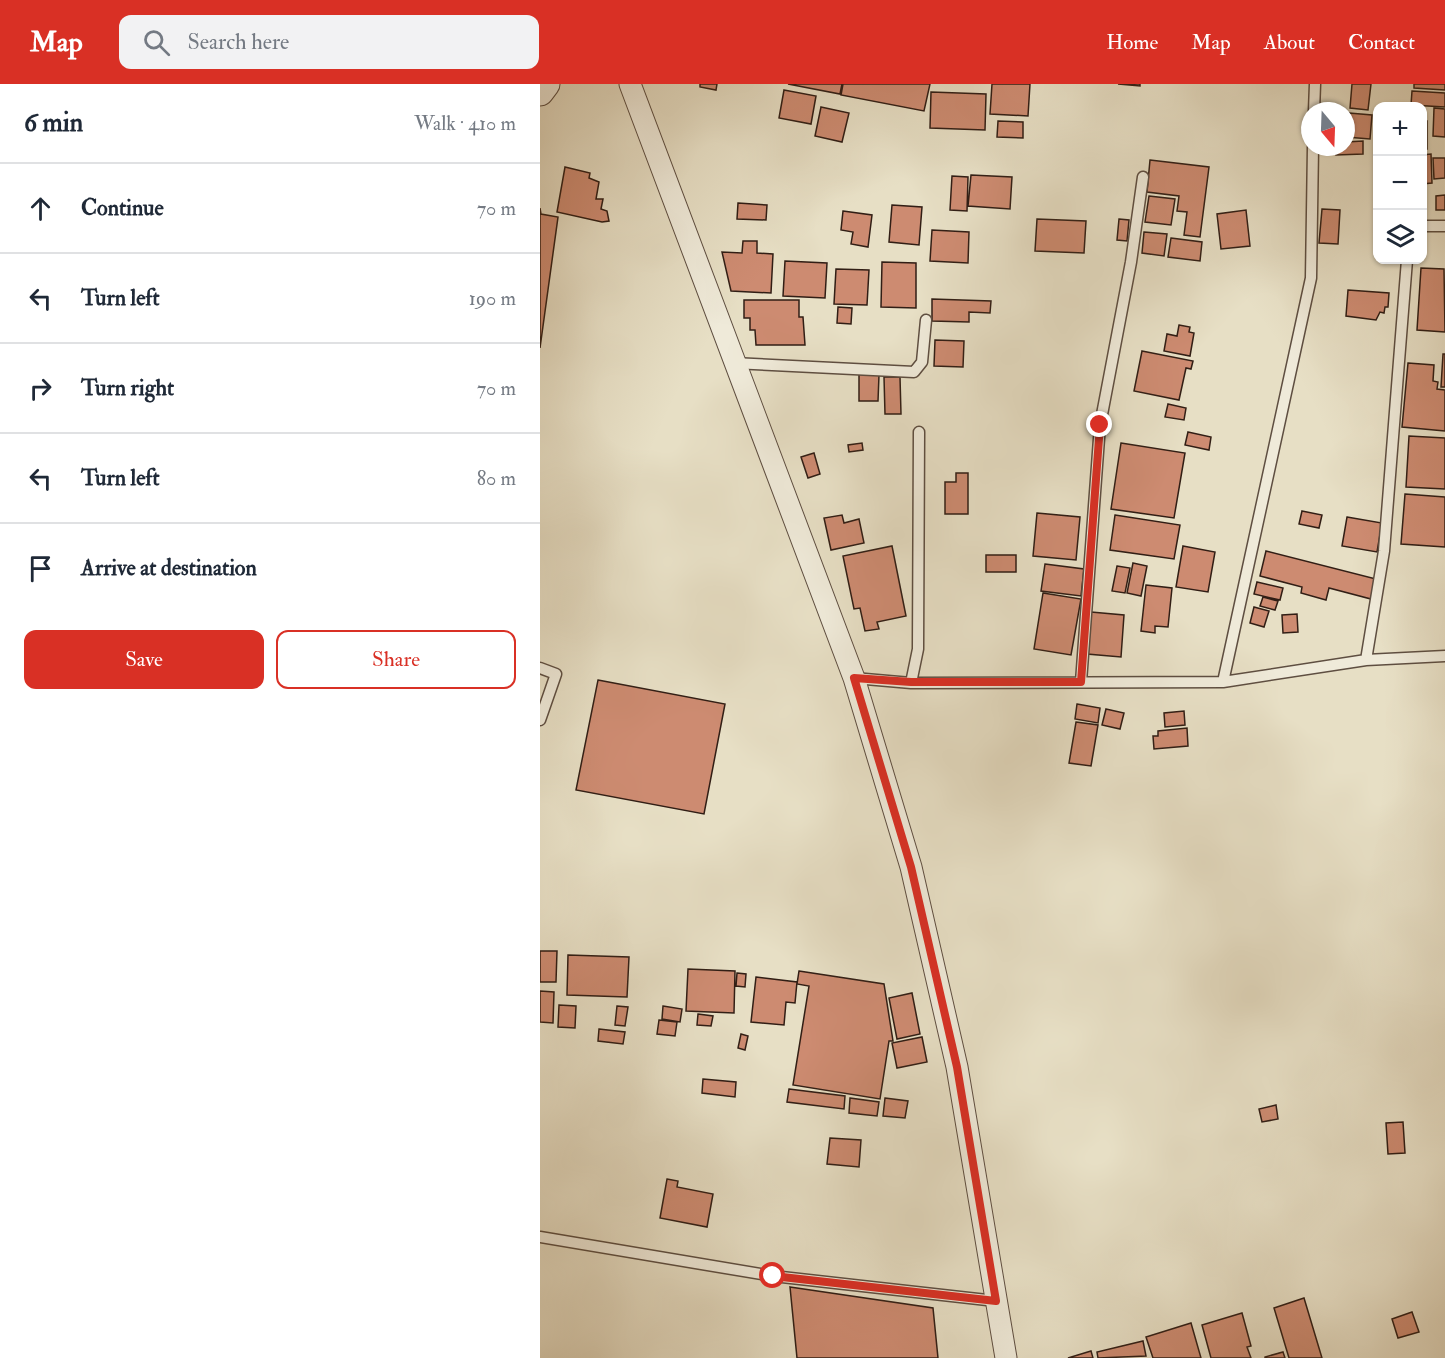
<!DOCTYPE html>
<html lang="en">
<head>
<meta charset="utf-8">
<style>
	:root { --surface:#fff; --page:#f2f2f3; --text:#1f2937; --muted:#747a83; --line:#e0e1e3; --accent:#d93025 }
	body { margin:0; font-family:"IM FELL Double Pica",serif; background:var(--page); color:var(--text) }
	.controls { position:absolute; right:18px; top:18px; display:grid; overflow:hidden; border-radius:12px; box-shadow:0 2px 4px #0004 }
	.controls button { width:54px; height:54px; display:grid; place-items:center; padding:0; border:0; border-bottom:2px solid var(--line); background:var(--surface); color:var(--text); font:30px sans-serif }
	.compass { position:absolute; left:761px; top:18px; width:54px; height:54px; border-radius:50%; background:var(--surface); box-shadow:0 2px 4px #0004; rotate:161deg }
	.stop { position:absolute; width:18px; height:18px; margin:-14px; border:4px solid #d93025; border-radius:50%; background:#fff }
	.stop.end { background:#d93025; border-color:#fff; box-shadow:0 2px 6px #0008 }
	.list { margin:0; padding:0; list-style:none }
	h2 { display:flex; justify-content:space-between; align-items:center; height:78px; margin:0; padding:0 24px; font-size:26px }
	h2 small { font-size:20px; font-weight:400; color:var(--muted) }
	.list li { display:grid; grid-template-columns:39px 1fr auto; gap:18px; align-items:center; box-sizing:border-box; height:90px; padding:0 24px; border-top:2px solid var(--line) }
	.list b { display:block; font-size:22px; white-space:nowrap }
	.list em { font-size:20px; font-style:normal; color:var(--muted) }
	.actions { display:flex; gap:12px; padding:18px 24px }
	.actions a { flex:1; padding:14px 0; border:2px solid var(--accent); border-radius:12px; text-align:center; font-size:21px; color:var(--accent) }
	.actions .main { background:var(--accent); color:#fff }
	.icon { flex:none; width:33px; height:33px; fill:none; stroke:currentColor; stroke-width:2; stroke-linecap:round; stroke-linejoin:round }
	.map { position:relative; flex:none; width:905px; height:1274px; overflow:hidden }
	header { display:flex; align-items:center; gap:36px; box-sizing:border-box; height:84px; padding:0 30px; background:var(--accent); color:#fff }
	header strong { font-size:28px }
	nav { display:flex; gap:33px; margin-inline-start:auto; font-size:21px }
	.search { width:420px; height:54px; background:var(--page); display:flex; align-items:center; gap:15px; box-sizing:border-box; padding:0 21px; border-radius:12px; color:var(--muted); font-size:22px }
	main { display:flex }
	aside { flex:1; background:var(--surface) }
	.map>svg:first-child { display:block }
	.building { fill:#cd8b71; stroke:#311e15; stroke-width:1.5 }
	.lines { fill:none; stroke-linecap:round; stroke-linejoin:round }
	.service-casing { stroke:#5e4e41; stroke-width:13 }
	.minor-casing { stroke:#5e4e41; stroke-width:23 }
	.tertiary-casing { stroke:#5e4e41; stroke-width:29 }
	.service { stroke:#efead9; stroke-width:10 }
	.minor { stroke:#efead9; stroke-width:21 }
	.tertiary { stroke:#efead9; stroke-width:27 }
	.route { stroke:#d93025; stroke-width:8 }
</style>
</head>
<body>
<header>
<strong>Map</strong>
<div class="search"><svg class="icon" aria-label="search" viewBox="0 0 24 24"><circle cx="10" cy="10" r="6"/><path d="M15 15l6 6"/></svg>Search here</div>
<nav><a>Home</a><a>Map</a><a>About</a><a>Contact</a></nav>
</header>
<main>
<aside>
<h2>6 min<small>Walk · 410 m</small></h2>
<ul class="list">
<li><svg class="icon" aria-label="ahead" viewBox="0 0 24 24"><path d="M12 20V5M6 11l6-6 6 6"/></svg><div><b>Continue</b></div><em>70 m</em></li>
<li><svg class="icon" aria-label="left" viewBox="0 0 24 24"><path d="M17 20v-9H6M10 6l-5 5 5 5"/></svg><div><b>Turn left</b></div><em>190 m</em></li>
<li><svg class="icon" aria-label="right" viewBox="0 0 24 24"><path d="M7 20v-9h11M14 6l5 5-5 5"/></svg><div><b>Turn right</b></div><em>70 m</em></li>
<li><svg class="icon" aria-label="left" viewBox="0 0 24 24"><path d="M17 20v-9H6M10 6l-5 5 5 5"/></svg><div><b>Turn left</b></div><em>80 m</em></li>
<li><svg class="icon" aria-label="arrive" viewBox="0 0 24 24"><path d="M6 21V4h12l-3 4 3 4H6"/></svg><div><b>Arrive at destination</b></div></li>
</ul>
<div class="actions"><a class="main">Save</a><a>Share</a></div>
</aside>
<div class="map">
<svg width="905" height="1274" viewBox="0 0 905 1274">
	<rect width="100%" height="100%" fill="#e7dfc5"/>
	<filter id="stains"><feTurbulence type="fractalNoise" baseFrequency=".00333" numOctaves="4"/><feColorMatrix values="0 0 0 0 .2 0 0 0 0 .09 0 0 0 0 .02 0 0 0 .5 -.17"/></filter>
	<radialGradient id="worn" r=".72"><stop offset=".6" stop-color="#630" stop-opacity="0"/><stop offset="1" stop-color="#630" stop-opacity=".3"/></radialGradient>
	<path class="building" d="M160,0h17l-1,6 -16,-3z
		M248,0h54l-2,10z
		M303,0h87l-6,27 -83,-16z
		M452,0h38l-2,32 -38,-2z
		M578,0h22v2z
		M812,0h19l-3,26 -18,-2z
		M874,0h31v6l-31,-2z
		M244,6l32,6 -5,28 -32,-6z
		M872,7l33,2v14l-34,-2z
		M391,8l55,2 -1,36 -55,-2z
		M281,23l28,6 -7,29 -27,-6z
		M894,24l11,1v28l-12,-1z
		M809,29l23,2 -2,24 -24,-2z
		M458,37l25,1v16l-26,-1z
		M882,37h5v28h-5z
		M823,57v13l-27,1v-8h10v-5z
		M891,70l1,29 -10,1v-29z
		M893,74h12v20l-11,1z
		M610,76l59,7 -9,70 -16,-2 3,-23 -10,-1 2,-15 -32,-4z
		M25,83l25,6 -1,5 10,4 -3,17h7l-2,10 6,2 2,10 -7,1 -45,-10z
		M431,91l41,2 -2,32 -42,-3z
		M412,92l16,1 -1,34 -17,-1z
		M905,111v15h-9v-14z
		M609,112l26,3 -4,26 -26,-3z
		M198,119l29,2 -1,15 -29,-1z
		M352,121l30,2 -3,38 -30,-3z
		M0,124l1,6 17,3 -18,131z
		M782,125l18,1 -2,34 -19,-1z
		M706,126l4,36 -29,3 -4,-35z
		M303,127l29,4 -4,32 -17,-3 2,-12 -12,-2z
		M497,135l49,2 -2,32 -49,-2z
		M579,135l10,1 -2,21 -10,-1z
		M392,146l37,2 -1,31 -38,-2z
		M604,148l23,2 -3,22 -22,-3z
		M631,154l31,4 -2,19 -32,-4z
		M203,157h14v12l16,1 -2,39 -40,-2 -9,-39 20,1z
		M245,177l42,2 -2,35 -42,-2z
		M342,178l34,1v45l-35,-1z
		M881,184l23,1 1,63 -28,-2z
		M296,185l33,1 -2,35 -33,-1z
		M808,206l41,3 -1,14h-3l-1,6 -4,-1 -4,8 -30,-4z
		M392,215l59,2 -1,12 -21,-1v10l-37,-1z
		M204,216h55v17h4l2,28h-49l-1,-15h-5v-12h-6z
		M298,223l14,1 -1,16 -14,-1z
		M639,241l11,2 -1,5 5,1 -4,23 -26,-5 3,-17 10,2z
		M395,256l29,1 -1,26 -29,-1z
		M602,267l51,10 -2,8 -5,-1 -7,32 -45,-9z
		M903,270h2v33h-4z
		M868,279l26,2 -1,16 5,1 -1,7 8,1v41l-43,-4z
		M319,290l20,1 -1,26h-19z
		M344,293h16l1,37h-16z
		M628,320l18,4 -2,12 -19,-3z
		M648,348l23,5 -2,13 -24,-5z
		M869,352l36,2v51l-39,-2z
		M322,359l1,7 -14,2 -1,-7z
		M581,359l64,10 -11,65 -63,-9z
		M274,369l6,21 -12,4 -7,-21z
		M416,389h12v41h-23v-32h11z
		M865,410l40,3v50l-44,-3z
		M762,427l20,4 -3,13 -20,-4z
		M497,429l43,4 -4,43 -43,-4z
		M302,431l2,8 15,-4 5,24 -33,7 -7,-32z
		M575,431l65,10 -6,34 -64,-9z
		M807,433l35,6 -5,29 -35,-6z
		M352,462l14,70 -29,6 2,7 -14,2 -5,-23 -6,1 -11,-53z
		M643,462l32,6 -7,40 -32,-5z
		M726,467l110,28 -5,20 -42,-11 -3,12 -25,-7 1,-6 -42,-11z
		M446,471h30v17h-30z
		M593,479l14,3 -6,30 -14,-3z
		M505,480l39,5 -3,27 -40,-5z
		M577,482l13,2 -5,25 -13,-2z
		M717,498l26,6 -3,12 -26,-6z
		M606,501l26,3 -4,39 -13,-1v7l-14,-2z
		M503,509l38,6 -10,56 -37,-6z
		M723,513l15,4 -3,9 -15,-4z
		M714,523l15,4 -5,16 -14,-4z
		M551,528l33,3 -3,42 -34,-3z
		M757,530l1,18 -15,1 -1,-18z
		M58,596l127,24 -21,110 -128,-24z
		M537,620l23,4 -2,15 -23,-4z
		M566,625l18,4 -4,16 -18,-4z
		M644,627l1,14 -20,2 -1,-14z
		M536,638l22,3 -7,41 -22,-3z
		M647,644l1,18 -34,3 -1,-13h5v-5z
		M0,867h17l-1,31h-16z
		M28,871l61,2 -2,40 -60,-2z
		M148,885l47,2 -1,42 -48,-2z
		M259,887l85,13 9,57h-4l-9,58 -87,-14 16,-99 -12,-2z
		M197,889l9,1 -1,13 -9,-1z
		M216,893l41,5 -2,21 -9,-1 -2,23 -33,-3z
		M0,907l14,1 -1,31 -13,-1z
		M372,909l8,41 -23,5 -8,-41z
		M19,921l17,1 -1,22 -17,-1z
		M77,922l11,1 -3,19 -10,-1z
		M123,922l19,3 -2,13 -18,-3z
		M158,930l15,2 -2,10 -14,-1z
		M119,936l18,2 -2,14 -18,-2z
		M59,945l26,3 -2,12 -25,-3z
		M201,950l7,2 -3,14 -7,-2z
		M382,953l5,25 -30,6 -5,-25z
		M163,995l33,3 -1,15 -33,-4z
		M249,1005l56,7 -1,13 -57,-7z
		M310,1014l29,4 -2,14 -28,-3z
		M345,1014l23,3 -3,17 -22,-2z
		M736,1021l2,14 -16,3 -3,-13z
		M863,1038l2,31 -17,1 -2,-31z
		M290,1054l31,2 -2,27 -32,-3z
		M127,1095l11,2 -1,6 36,7 -6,33 -47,-9z
		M250,1203l143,21 5,50h-141z
		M764,1214l18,60h-33l-15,-50z
		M872,1228l7,20 -21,6 -6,-19z
		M702,1229l9,33 -4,1 4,11h-40l-9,-33z
		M651,1239l10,35h-48l-7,-21z
		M603,1257l3,15 -48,2 -1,-6z
		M551,1267l2,7h-25z
		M743,1268l2,6h-20v-1z"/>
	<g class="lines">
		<defs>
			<path id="service" d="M774,27l1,-27
				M882,142h23
				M193,279l181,9 8,-10 4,-42
				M826,576l18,-109 23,-291
				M0,584l16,6 -16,46
				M314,594l57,5 312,-1 143,-22 79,-4
				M541,598l19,-257 31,-163 12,-85
				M683,598l88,-404 2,-131
				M371,599l7,-34 1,-217
				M0,1153l233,39 223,25"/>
			<path id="minor" d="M90,0l224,594 57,189 46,200 49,291"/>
			<path id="tertiary" d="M0,8l6,-8"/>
		</defs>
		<use href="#service" class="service-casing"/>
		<use href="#minor" class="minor-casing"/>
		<use href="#tertiary" class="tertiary-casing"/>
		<use href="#service" class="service"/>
		<use href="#minor" class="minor"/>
		<use href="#tertiary" class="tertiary"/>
	</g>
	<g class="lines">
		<path class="route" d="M233,1192l223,25 -39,-234 -46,-200 -57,-189 57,4h170l19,-257"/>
	</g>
	<rect width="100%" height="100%" filter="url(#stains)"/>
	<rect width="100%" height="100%" fill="url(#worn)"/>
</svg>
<div class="controls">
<button>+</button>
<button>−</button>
<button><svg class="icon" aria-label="layers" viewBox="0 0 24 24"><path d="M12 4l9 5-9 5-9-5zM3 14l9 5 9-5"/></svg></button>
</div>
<svg class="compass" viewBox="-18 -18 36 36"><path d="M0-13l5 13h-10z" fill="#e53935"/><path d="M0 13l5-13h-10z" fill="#747a83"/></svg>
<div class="stop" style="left:233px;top:1192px"></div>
<div class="stop end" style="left:560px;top:341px"></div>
</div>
</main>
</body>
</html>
